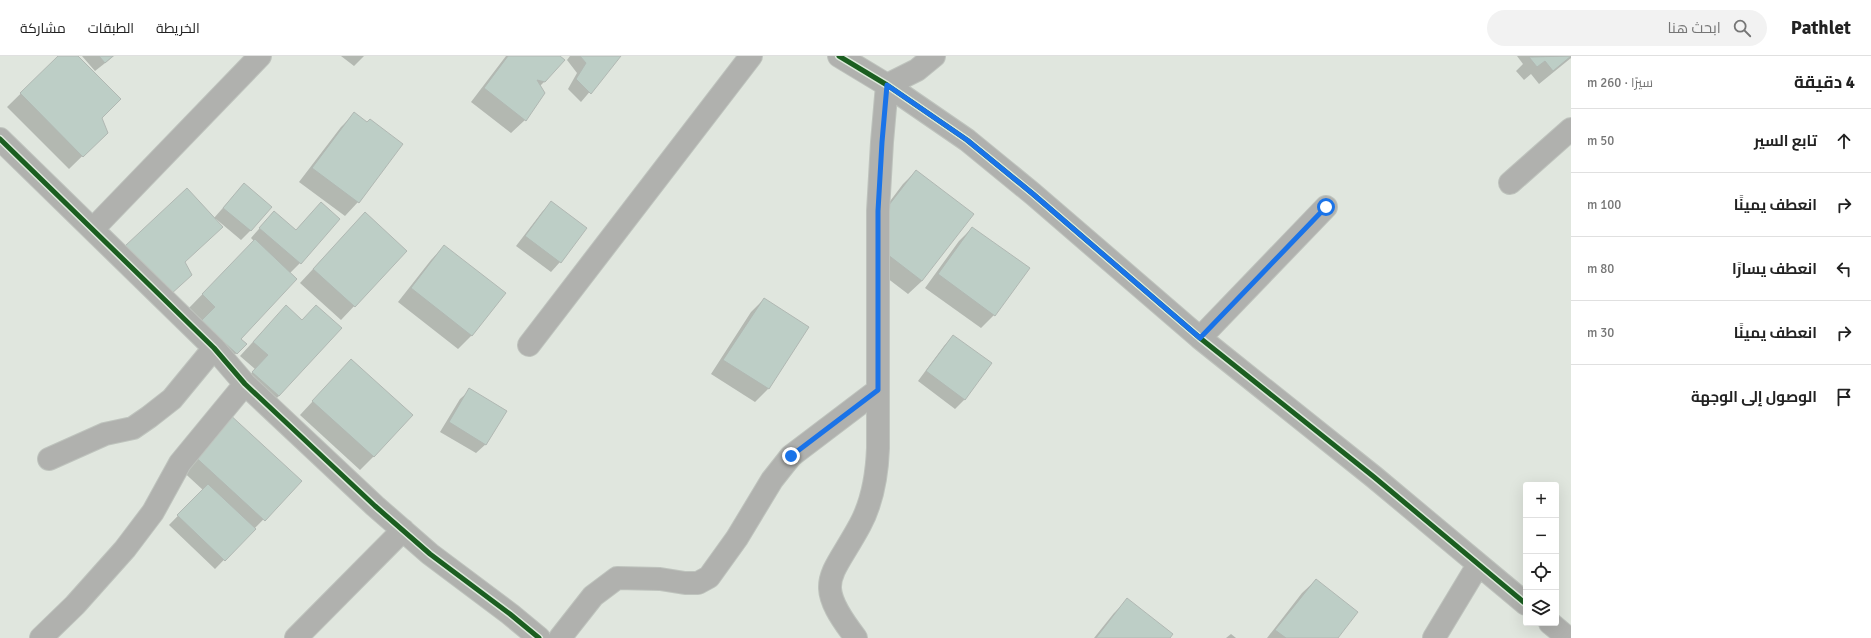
<!DOCTYPE html>
<html lang="ar">
<head>
<meta charset="utf-8">
<style>
	:root { --surface:#fff; --page:#f2f2f2; --text:#222; --muted:#767676; --line:#e0e0e0 }
	body { margin:0; font-family:Signika,Cairo,sans-serif; background:var(--page); color:var(--text); direction:rtl }
	.controls { position:absolute; right:12px; bottom:12px; display:grid; overflow:hidden; border-radius:4px; box-shadow:0 4px 16px #0002 }
	.controls button { width:36px; height:36px; display:grid; place-items:center; padding:0; border:0; border-bottom:1px solid var(--line); background:var(--surface); color:var(--text); font:20px sans-serif }
	.stop { position:absolute; width:12px; height:12px; margin:-9px; border:3px solid #1a73e8; border-radius:50%; background:#fff }
	.stop.end { background:#1a73e8; border-color:#fff; box-shadow:0 1px 4px #0008 }
	.list { margin:0; padding:0; list-style:none }
	h2 { display:flex; justify-content:space-between; align-items:center; height:52px; margin:0; padding:0 16px; font-size:17px }
	h2 small { font-size:13px; font-weight:400; color:var(--muted) }
	.list li { display:grid; grid-template-columns:26px 1fr auto; gap:12px; align-items:center; box-sizing:border-box; height:64px; padding:0 16px; border-top:1px solid var(--line) }
	.list b { display:block; font-size:15px; white-space:nowrap }
	.list em { font-size:13px; font-style:normal; color:var(--muted) }
	.icon { flex:none; width:22px; height:22px; fill:none; stroke:currentColor; stroke-width:2; stroke-linecap:round; stroke-linejoin:round }
	.map { position:relative; flex:none; width:1571px; height:582px; overflow:hidden; direction:ltr }
	header { display:flex; align-items:center; gap:24px; box-sizing:border-box; height:56px; padding:0 20px; background:var(--surface); border-bottom:1px solid var(--line) }
	header strong { font-size:19px }
	nav { display:flex; gap:22px; margin-inline-start:auto; font-size:14px }
	.search { width:280px; height:36px; background:var(--page); display:flex; align-items:center; gap:10px; box-sizing:border-box; padding:0 14px; border-radius:22px; color:var(--muted); font-size:15px }
	main { display:flex }
	aside { flex:1; background:var(--surface) }
	.map>svg:first-child { display:block }
	.shadow { fill:#0003 }
	.building { fill:#bdcec6; stroke:#b1b8b3 }
	.lines { fill:none; stroke-linecap:round; stroke-linejoin:round }
	.street-casing { stroke:#bec3bd; stroke-width:24 }
	.street { stroke:#b0b1ae; stroke-width:22 }
	.cycleway-casing { stroke:#ddeadb; stroke-width:8 }
	.cycleway { stroke:#1b5e20; stroke-width:5 }
	.route { stroke:#1a73e8; stroke-width:5 }
</style>
</head>
<body>
<header>
<strong>Pathlet</strong>
<div class="search"><svg class="icon" aria-label="search" viewBox="0 0 24 24"><circle cx="10" cy="10" r="6"/><path d="M15 15l6 6"/></svg>ابحث هنا</div>
<nav><a>الخريطة</a><a>الطبقات</a><a>مشاركة</a></nav>
</header>
<main>
<aside>
<h2>4 دقيقة<small>سيرًا · 260 m</small></h2>
<ul class="list">
<li><svg class="icon" aria-label="ahead" viewBox="0 0 24 24"><path d="M12 20V5M6 11l6-6 6 6"/></svg><div><b>تابع السير</b></div><em>50 m</em></li>
<li><svg class="icon" aria-label="right" viewBox="0 0 24 24"><path d="M7 20v-9h11M14 6l5 5-5 5"/></svg><div><b>انعطف يمينًا</b></div><em>100 m</em></li>
<li><svg class="icon" aria-label="left" viewBox="0 0 24 24"><path d="M17 20v-9H6M10 6l-5 5 5 5"/></svg><div><b>انعطف يسارًا</b></div><em>80 m</em></li>
<li><svg class="icon" aria-label="right" viewBox="0 0 24 24"><path d="M7 20v-9h11M14 6l5 5-5 5"/></svg><div><b>انعطف يمينًا</b></div><em>30 m</em></li>
<li><svg class="icon" aria-label="arrive" viewBox="0 0 24 24"><path d="M6 21V4h12l-3 4 3 4H6"/></svg><div><b>الوصول إلى الوجهة</b></div></li>
</ul>
</aside>
<div class="map">
<svg width="1571" height="582" viewBox="0 0 1571 582">
	<rect width="100%" height="100%" fill="#e0e6de"/>
	<path class="shadow" d="M59,0h17l31,76 -38,37 -62,-62z
		M82,0h32l-19,15z
		M341,0h23l-10,10z
		M506,0h52l-14,26 -4,4 4,7 -19,27 -14,13 -40,-31z
		M570,0h50l-39,46 -13,-13 9,-16 -10,-13z
		M1517,0h54v2l-32,26 -8,-10 -7,6 -8,-9 7,-7z
		M354,58l13,10 35,20 -44,58 -13,14 -46,-34 42,-55z
		M916,115l6,110 -14,13 -38,-29 -1,-36 34,-45z
		M244,128l7,46 -10,10 -25,-21 -32,43 -7,26 -21,19 -44,-47 102,-42z
		M321,147l-21,60 -10,10 -51,66 6,5 -22,23 -21,-46 -13,-13 65,-67 -3,-3 23,-26 21,19z
		M551,147l9,59 -9,10 -35,-26 26,-34z
		M365,157l41,38 -65,69 -41,-37z
		M972,172l22,87 -13,13 -56,-40 34,-47z
		M444,190l28,89 -14,14 -60,-47 33,-42z
		M764,243l44,28 -40,62 -13,13 -44,-28 40,-62z
		M273,264l6,76 -14,13 -25,-23 15,-17 -15,-13z
		M953,280l12,63 -10,10 -37,-28 26,-35z
		M338,318l36,82 -14,14 -60,-55z
		M470,334l16,54 -10,9 -36,-21 20,-33z
		M214,371l87,54 -86,88 -46,-44 34,-35 -26,-24z
		M1316,524l20,58h-69l35,-45z
		M1127,544l42,38h-75l20,-25z
		M1231,578l5,4h-10z"/>
	<path class="building" d="M58,0h20l43,43 -19,19 6,15 -25,24 -63,-64z
		M99,0h14l-8,7z
		M508,0h52l5,4 -20,22 -8,-2 8,13 -19,28 -42,-33z
		M580,0h41l-30,38 -15,-15 10,-16z
		M1571,0l-18,15 -8,-10 -8,6 -8,-10z
		M354,56l13,10 3,-3 33,25 -44,59 -47,-35z
		M916,114l58,44 -52,67 -39,-30 -1,-37z
		M244,127l28,24 -21,24 -28,-23z
		M187,132l36,39 -38,35 7,13 -22,20 -45,-49z
		M551,145l36,27 -26,35 -36,-27z
		M321,146l19,17 -39,45 -42,-36 15,-17 22,19z
		M365,156l42,39 -52,56 -42,-38z
		M972,171l58,41 -35,48 -57,-42z
		M255,183l42,40 -56,60 6,5 -10,10 -36,-33 14,-14 -13,-13z
		M444,189l62,48 -34,43 -61,-48z
		M764,242l45,29 -40,62 -46,-29z
		M286,249l16,15 14,-15 26,23 -63,68 -27,-24 16,-17 -15,-13z
		M953,279l39,28 -27,37 -39,-29z
		M351,303l62,56 -39,42 -62,-56z
		M469,332l38,23 -21,34 -37,-23z
		M227,356l75,69 -37,40 -75,-69z
		M208,428l48,45 -31,32 -48,-46z
		M1316,523l42,33 -20,26h-52l-11,-8z
		M1127,542l46,36 -3,4h-74z"/>
	<g class="lines">
		<defs>
			<path id="street" d="M839,0l48,29 80,55 66,54 167,144 174,139 152,127
				M887,29l30,-15 17,-14
				M0,83l214,209 31,36 130,122 55,48 80,60 29,24
				M1510,127l61,-54
				M93,173l167,-173
				M1200,282l126,-131
				M529,289l222,-289
				M49,403l56,-25 28,-6 16,-11 23,-18 42,-51
				M1550,567l18,15
				M41,582l34,-33 50,-56 28,-37 27,-49 65,-79
				M296,582l107,-108
				M560,582l33,-42 24,-18 43,1 25,4h13l11,-6 28,-39 35,-58 19,-24 87,-66
				M856,582c-44,-57 -25,-59 4,-113 13,-24 17,-50 18,-77v-237l4,-69 5,-57
				M1434,582l44,-73"/>
		</defs>
		<use href="#street" class="street-casing"/>
		<use href="#street" class="street"/>
		<defs>
			<path id="cycleway" d="M839,0l48,29 80,55 66,54 167,144 174,139 152,127
				M0,83l214,209 31,36 130,122 55,48 80,60 29,24"/>
		</defs>
		<use href="#cycleway" class="cycleway-casing"/>
		<use href="#cycleway" class="cycleway"/>
	</g>
	<g class="lines">
		<path class="route" d="M791,400l87,-66v-179l4,-69 5,-57 80,55 66,54 167,144 126,-131"/>
	</g>
</svg>
<div class="controls">
<button>+</button>
<button>−</button>
<button><svg class="icon" aria-label="locate" viewBox="0 0 24 24"><circle cx="12" cy="12" r="6"/><path d="M12 2v4M12 18v4M2 12h4M18 12h4"/></svg></button>
<button><svg class="icon" aria-label="layers" viewBox="0 0 24 24"><path d="M12 4l9 5-9 5-9-5zM3 14l9 5 9-5"/></svg></button>
</div>
<div class="stop" style="left:1326px;top:151px"></div>
<div class="stop end" style="left:791px;top:400px"></div>
</div>
</main>
</body>
</html>
